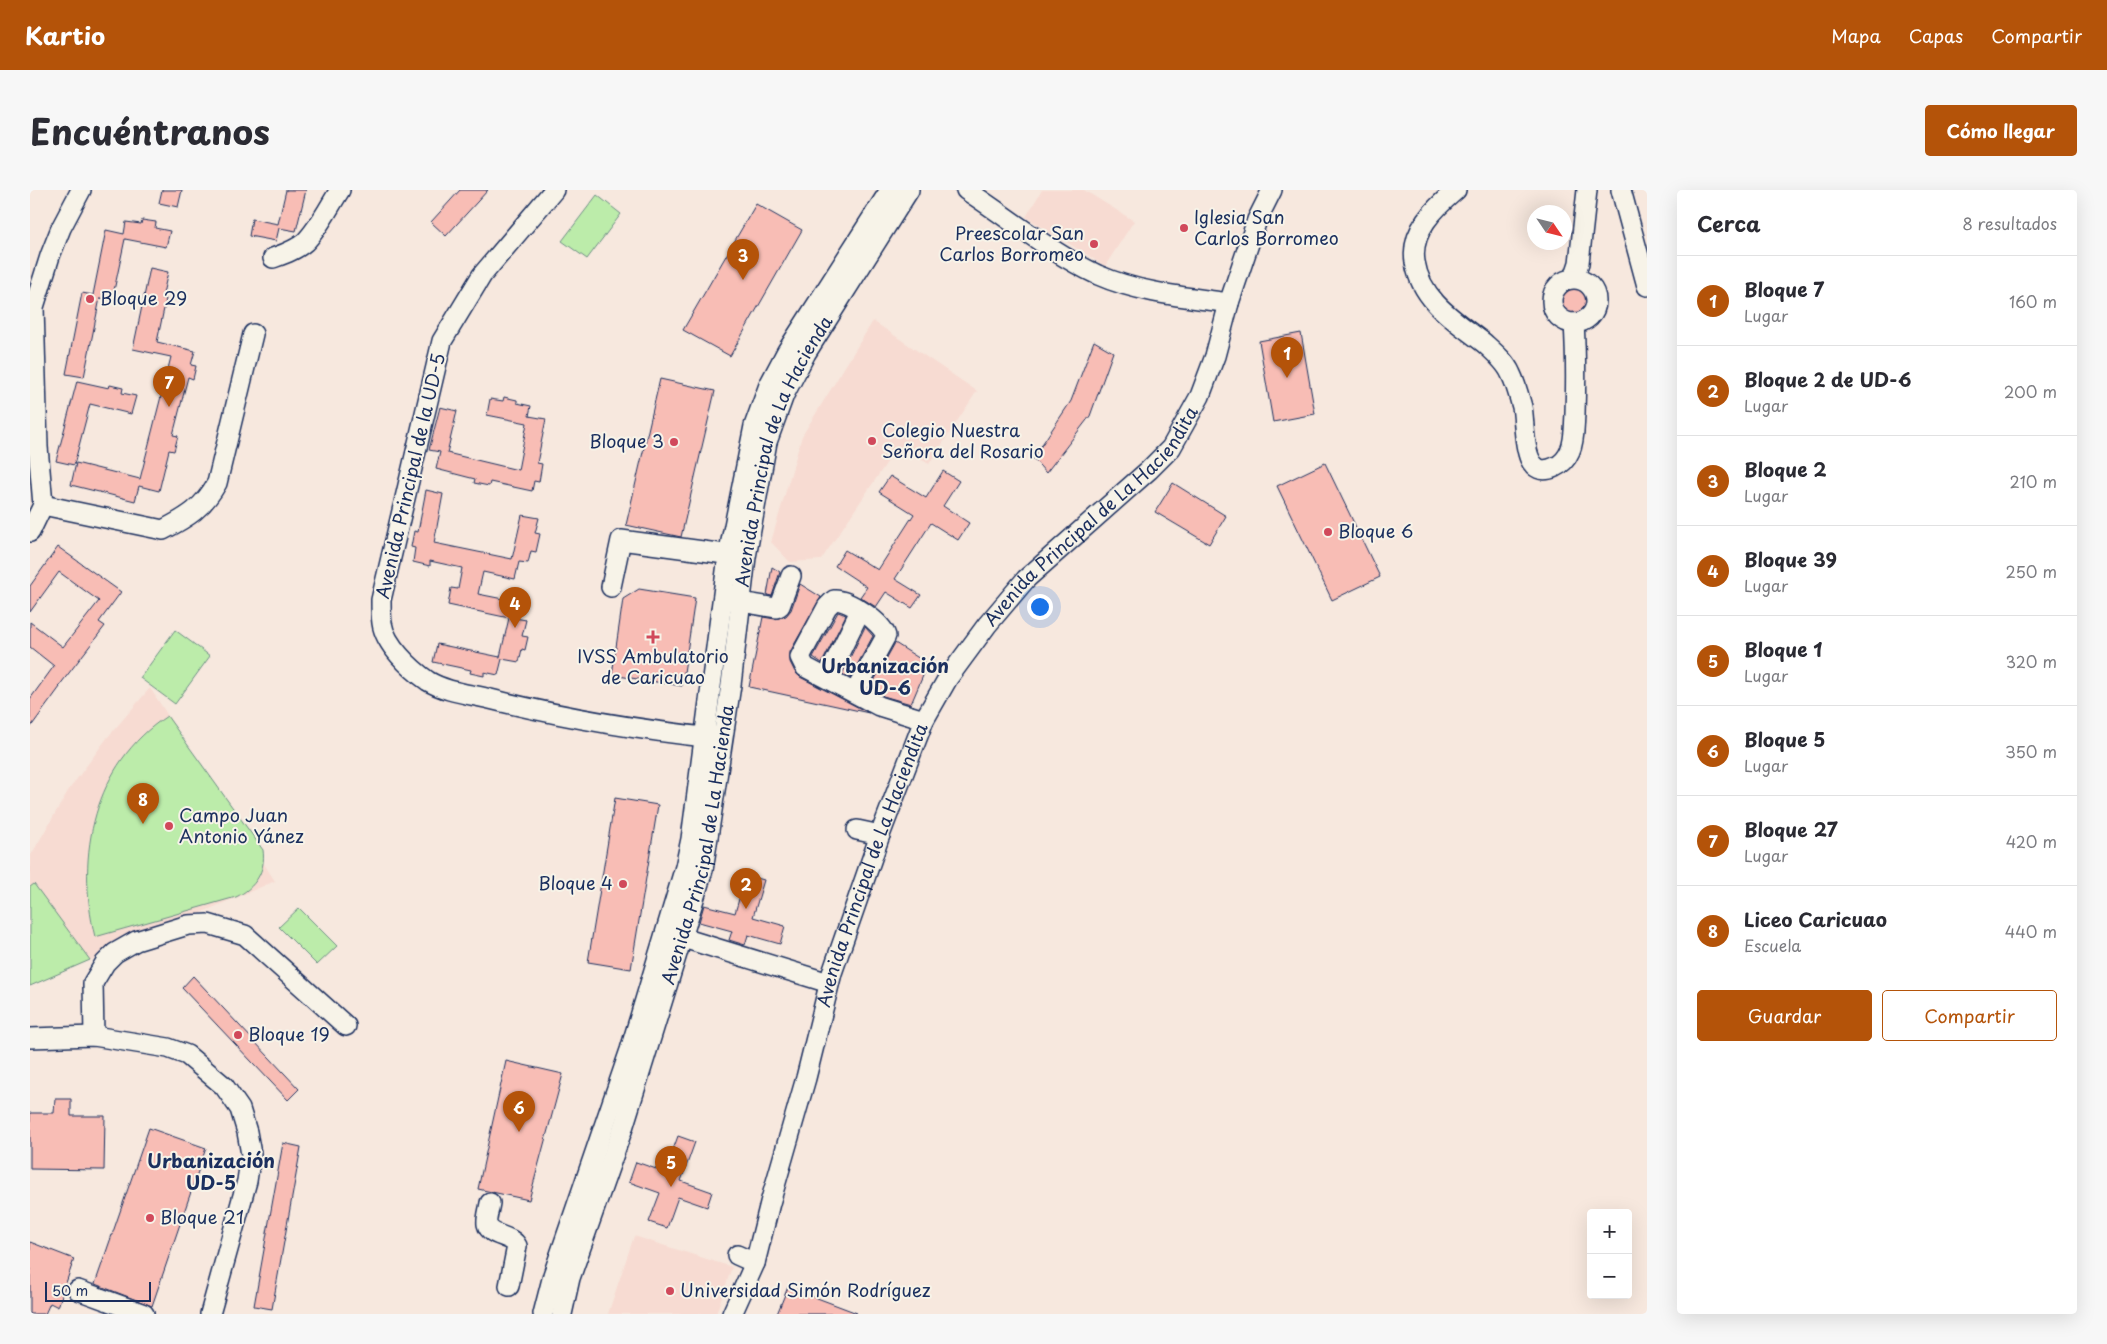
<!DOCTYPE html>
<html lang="es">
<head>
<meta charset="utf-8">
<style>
	:root { --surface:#fff; --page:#f7f7f7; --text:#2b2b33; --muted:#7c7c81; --line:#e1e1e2; --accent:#b45309 }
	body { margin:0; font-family:"Playpen Sans",sans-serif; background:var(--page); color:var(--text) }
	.controls { position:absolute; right:15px; bottom:15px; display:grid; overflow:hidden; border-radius:5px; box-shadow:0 5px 20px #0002 }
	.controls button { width:45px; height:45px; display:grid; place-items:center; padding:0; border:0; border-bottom:1px solid var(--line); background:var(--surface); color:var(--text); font:25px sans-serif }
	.compass { position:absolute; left:1497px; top:15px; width:45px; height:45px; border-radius:50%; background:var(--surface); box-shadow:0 5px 20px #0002; rotate:125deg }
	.scale { position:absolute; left:15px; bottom:12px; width:106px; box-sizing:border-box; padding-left:5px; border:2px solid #1b2f5e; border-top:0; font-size:14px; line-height:18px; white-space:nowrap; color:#1b2f5e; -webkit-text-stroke:4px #f7f3e8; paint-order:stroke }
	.you { position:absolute; left:1009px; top:416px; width:18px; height:18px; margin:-12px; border:4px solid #fff; border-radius:50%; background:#1a73e8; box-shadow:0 0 0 8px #1a73e833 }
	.badge { display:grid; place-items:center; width:32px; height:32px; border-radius:50%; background:var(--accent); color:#fff; font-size:16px; font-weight:700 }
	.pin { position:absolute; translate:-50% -41px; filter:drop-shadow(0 1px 2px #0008) }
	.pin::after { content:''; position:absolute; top:26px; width:18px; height:15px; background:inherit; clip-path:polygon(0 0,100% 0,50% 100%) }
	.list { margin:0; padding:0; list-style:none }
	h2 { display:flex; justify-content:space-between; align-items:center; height:65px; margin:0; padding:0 20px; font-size:21px }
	h2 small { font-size:16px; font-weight:400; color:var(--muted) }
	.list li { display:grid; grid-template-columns:32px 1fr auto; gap:15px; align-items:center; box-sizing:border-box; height:90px; padding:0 20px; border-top:1px solid var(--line) }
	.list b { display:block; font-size:19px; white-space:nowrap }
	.list p { margin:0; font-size:16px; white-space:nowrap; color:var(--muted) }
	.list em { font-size:16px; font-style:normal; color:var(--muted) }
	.actions { display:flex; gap:10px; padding:15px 20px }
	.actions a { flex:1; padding:11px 0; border:1px solid var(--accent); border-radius:5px; text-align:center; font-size:18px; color:var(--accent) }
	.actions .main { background:var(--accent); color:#fff }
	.map { position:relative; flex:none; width:1617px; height:1124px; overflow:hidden; border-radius:5px }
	header { display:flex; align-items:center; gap:30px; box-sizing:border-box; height:70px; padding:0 25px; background:var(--accent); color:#fff }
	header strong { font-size:24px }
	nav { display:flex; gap:28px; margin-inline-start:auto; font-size:18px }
	.intro { display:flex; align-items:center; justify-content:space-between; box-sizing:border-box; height:120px; padding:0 30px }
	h1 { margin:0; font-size:35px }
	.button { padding:12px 22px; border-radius:5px; background:var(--accent); color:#fff; font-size:18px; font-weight:700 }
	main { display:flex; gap:30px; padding:0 30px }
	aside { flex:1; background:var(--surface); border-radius:5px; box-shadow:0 5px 20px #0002 }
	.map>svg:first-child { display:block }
	.built { fill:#f7dbd2 }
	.green { fill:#bcecaa; stroke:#6c8e84 }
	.building { fill:#f8bdb5; stroke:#1b2f5e }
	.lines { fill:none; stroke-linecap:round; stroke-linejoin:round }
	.minor-casing { stroke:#1b2f5e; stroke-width:22 }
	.minor { stroke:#f7f3e8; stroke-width:19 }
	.poi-dot { fill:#d1495b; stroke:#f7f3e8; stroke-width:2 }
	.labels { text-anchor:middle; stroke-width:4; stroke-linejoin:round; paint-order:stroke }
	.poi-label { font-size:18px; fill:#1b2f5e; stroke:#f7f3e8; text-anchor:start }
	.street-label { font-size:18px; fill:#1b2f5e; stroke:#f7f3e8 }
	.neighbourhood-label { font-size:19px; font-weight:bold; fill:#1b2f5e; stroke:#f7f3e8 }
</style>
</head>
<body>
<header>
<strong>Kartio</strong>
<nav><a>Mapa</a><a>Capas</a><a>Compartir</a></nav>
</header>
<div class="intro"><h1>Encuéntranos</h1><a class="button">Cómo llegar</a></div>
<main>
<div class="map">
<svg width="1617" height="1124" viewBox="0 0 1617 1124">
	<rect width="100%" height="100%" fill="#f7e8de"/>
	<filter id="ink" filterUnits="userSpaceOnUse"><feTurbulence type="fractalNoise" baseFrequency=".02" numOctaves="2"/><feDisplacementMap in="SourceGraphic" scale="10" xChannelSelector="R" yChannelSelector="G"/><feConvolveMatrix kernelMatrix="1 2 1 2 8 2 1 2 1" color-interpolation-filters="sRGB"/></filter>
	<g filter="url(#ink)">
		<path class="built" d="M1012,0h42l50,31 -29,45 -79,-49z
			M843,131l104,70 -48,73 -31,-18 -77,114 -31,2 -19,-20 31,-106z
			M120,498l125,193 -245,105v-129l38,-66 39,-53z
			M604,1046l98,31 -16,47h-108z"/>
		<path class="green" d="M567,5l24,19 -34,45 -25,-18z
			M145,440l35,26 -35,48 -35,-26z
			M137,526l96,134c3,21 -8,38 -27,47l-141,40c-20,-82 -1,-173 72,-221z
			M4,694l56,76 -60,26v-99z
			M269,718l38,38 -20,19 -38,-38z"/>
		<path class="building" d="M132,0h20l-4,17 -19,-4z
			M256,0h20l-10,41 -17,-3 -3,13 -27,-5 3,-17 26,5z
			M430,0h28l-42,46 -15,-14z
			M726,14l46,26 -72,126 -47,-26z
			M112,30l14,2 -1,6 15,3 -4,16 -41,-8 -13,61 -12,-2 -16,79 -18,-3 16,-81 11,2 13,-65 18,4 2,-12 15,2z
			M120,78l18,4 -6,26 4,1 -9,43 38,9 -4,14 5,1 -3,13 -5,-2 -15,58 5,1 -4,15 -5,-1 -10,41 -20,-5 -4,15 -64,-16 5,-22 64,16 31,-122 -38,-8z
			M1539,98h10l7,7 1,10 -7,9 -6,-2 -8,2 -7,-9 2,-12z
			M1271,143l14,81 -42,8 -14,-81z
			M1064,151l19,11 -23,64 -44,57 -13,-15 38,-57z
			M630,189l55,12 -34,146 -55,-12z
			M47,191l32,7 1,-3 13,3 -1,5 14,3 -5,18 -41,-10 -16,61 -18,-4z
			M474,207l13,3v3l14,3 -2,10 17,3 -9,44 5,1 -3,18 -5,-1 -2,10 -42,-9 -1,4 -15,-3 1,-4 -39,-10 4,-17 -11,-2 11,-43 17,4 -10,42 71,17 9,-47 -40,-8 3,-16 13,2z
			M1295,273l55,114 -48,23 -55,-114z
			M913,281l16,10 -16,25 26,17 -11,17 -27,-17 -36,56 26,16 -9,13 -26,-16 -10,15 -16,-10 7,-10 -32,-21 10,-16 33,20 36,-56 -35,-22 11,-16 36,22z
			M1143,293l53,33 -17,28 -54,-32z
			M396,300l17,4 -9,49 78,16 10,-44 17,3 -4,15 5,1 -4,18 -5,-1 -3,12 -9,-1 -4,17 -32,-7 -5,22 40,8 -3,16 11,2 -4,16 6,1 -3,13 -3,-1 -3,13 -17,-3 -4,16 -14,-3v4l-14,-3 1,-3 -38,-8 4,-18 63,13 9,-39 -61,-13 3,-17 7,1 4,-21 -32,-7v5l-17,-4 2,-14 -4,-1 3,-16 4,1z
			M28,357l63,45 -22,30 6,4 -46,60 1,1 -30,41v-29l24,-33 -24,-19v-25l33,25 36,-46 -40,-29 -29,40v-26z
			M742,377l8,5 -8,24 -5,-1z
			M770,394l21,13 -31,55v10l5,10 5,5 69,36 -120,-26 14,-70 12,2 11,-3 5,-6z
			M609,399l56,9 -13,88 -70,-11 11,-76z
			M808,422l8,3 -24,48 -9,-6z
			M835,437l8,9 -23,42 -8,-4z
			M865,453l33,21 -17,40 -28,-8 -13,-8z
			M585,608l43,7 -27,164 -43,-7z
			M716,685l18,5 -11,37 32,9 -5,18 -32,-9 -3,10 -16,-5 3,-9 -33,-9 5,-17 31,8z
			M163,786l106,113 -11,11 -106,-112z
			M476,871l57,13 -34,126 -51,-11z
			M25,909h16v17h34l-1,54 -74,-1v-56h24z
			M119,938l57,20 -54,158 -57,-22z
			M648,946l17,6 -14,39 31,11 -5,15 -29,-10 -11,31 -18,-6 11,-29 -31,-11 7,-20 29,10z
			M253,953l18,4 -29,162 -18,-3z
			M0,1052l44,17 -16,48 -8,-4 -5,11h-15z
			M758,1097l69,26 -1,1h-79z"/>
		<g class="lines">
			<defs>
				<g id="minor">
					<path d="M524,0l-72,85 -40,66 -61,259c0,8 0,16 1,23 3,22 29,46 46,58 18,11 42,13 62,18 73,18 149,31 224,39"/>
					<path d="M936,0c43,28 85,63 132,85 41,18 88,22 131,28"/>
					<path d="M1426,0c-21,18 -46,41 -41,72 6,39 41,59 69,81 10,9 22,19 27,31 5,10 8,22 11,33 4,17 -2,76 33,60 7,-3 12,-9 15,-16 5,-11 4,-25 5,-37 1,-31 1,-60 -1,-91"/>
					<path d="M1591,0l26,96"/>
					<path d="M243,68c11,-4 23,-8 32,-16 14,-14 24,-35 35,-52"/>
					<path d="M1544,88l5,-15 8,-73"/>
					<circle cx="1544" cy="111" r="22"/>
					<path d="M13,315l120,25c25,-13 40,-22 54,-47l36,-149"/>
					<path d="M0,342l13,-27 -5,-58 -4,-140 16,-51 11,-28 20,-38"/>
					<path d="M581,397l10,-47 119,16"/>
					<path d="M699,410l47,8 4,-2 11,-30"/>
					<path d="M797,488l33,-67"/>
					<path d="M825,502l31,-56c-4,-14 -38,-37 -52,-36l-7,7 -27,50 5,10 74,39 45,14"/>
					<path d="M827,640l23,5"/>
					<path d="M640,744l159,49"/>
					<path d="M64,846l-1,-53 12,-20 10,-10 21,-12 52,-16 20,-1 37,11 101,91"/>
					<path d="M0,848l64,-2 74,12 19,7 37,31 16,23 7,23 4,22 -4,27 -37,133"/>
					<path d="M460,1013c-1,7 -4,16 -3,21 3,13 25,11 30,22l-8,40"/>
					<path d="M707,1065l18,8"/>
					<path d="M48,1100l66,24"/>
					<path d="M513,1124l10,-39 77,-225 55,-183 6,-28 37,-283 26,-130 15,-41 18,-34 103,-161"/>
					<path id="s1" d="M532,1124l8,-36 53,-150 80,-258 28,-185 15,-128 21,-115 17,-47 22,-42 103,-163"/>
					<path id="s2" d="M702,1124l23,-51 15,-60 36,-125 26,-105 48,-138 44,-115 24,-42 39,-53 39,-46 123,-109 22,-22 29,-52 15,-40 14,-53 28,-83 15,-30"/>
				</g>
			</defs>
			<use href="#minor" class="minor-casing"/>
			<use href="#minor" class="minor"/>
		</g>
	</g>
	<g class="poi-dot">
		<circle cx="1154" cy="38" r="5"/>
		<circle cx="1064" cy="54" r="5"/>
		<circle cx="60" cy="109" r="5"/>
		<circle cx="842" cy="251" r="5"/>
		<circle cx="644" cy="252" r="5"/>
		<circle cx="1298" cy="342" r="5"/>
		<path d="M620.5 439.5h5v5h5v5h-5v5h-5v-5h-5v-5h5z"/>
		<circle cx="139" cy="636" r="5"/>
		<circle cx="593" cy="694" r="5"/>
		<circle cx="208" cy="845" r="5"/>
		<circle cx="120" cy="1028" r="5"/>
		<circle cx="640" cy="1101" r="5"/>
	</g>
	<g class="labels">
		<g class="poi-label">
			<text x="1164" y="34">Iglesia San<tspan x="1164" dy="21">Carlos Borromeo</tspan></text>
			<text x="1054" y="50" text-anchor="end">Preescolar San<tspan x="1054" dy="21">Carlos Borromeo</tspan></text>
			<text x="70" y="115">Bloque 29</text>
			<text x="852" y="247">Colegio Nuestra<tspan x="852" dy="21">Señora del Rosario</tspan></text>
			<text x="634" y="258" text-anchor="end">Bloque 3</text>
			<text x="1308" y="348">Bloque 6</text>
			<text x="623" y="473" text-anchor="middle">IVSS Ambulatorio<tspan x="623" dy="21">de Caricuao</tspan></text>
			<text x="149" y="632">Campo Juan<tspan x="149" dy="21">Antonio Yánez</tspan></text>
			<text x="583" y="700" text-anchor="end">Bloque 4</text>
			<text x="218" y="851">Bloque 19</text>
			<text x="130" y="1034">Bloque 21</text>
			<text x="650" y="1107">Universidad Simón Rodríguez</text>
		</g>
		<g class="street-label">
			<text dy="6" stroke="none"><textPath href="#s1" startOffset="895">Avenida Principal de La Hacienda</textPath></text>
			<text transform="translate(381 286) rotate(-77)" y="6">Avenida Principal de la UD-5</text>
			<text dy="6" stroke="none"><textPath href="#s2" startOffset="891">Avenida Principal de La Haciendita</textPath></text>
			<text dy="6" stroke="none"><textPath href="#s1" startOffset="490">Avenida Principal de La Hacienda</textPath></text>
			<text dy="6" stroke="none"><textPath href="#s2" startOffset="471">Avenida Principal de La Haciendita</textPath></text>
		</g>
		<g class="neighbourhood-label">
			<text x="855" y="483">Urbanización<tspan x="855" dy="22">UD-6</tspan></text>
			<text x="181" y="978">Urbanización<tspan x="181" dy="22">UD-5</tspan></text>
		</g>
	</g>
</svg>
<div class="controls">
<button>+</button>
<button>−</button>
</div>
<svg class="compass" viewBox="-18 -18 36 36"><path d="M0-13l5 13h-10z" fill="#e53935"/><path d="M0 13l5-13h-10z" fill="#7c7c81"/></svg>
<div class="scale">50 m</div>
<div class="you"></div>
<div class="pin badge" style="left:1257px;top:188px">1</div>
<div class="pin badge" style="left:716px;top:719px">2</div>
<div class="pin badge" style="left:713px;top:90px">3</div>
<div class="pin badge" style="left:485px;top:438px">4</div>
<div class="pin badge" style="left:641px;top:997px">5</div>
<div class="pin badge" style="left:489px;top:942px">6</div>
<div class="pin badge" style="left:139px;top:217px">7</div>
<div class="pin badge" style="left:113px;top:634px">8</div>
</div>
<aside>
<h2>Cerca<small>8 resultados</small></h2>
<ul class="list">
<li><span class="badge">1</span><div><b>Bloque 7</b><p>Lugar</p></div><em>160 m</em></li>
<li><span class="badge">2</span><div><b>Bloque 2 de UD-6</b><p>Lugar</p></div><em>200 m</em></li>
<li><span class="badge">3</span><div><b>Bloque 2</b><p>Lugar</p></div><em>210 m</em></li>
<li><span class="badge">4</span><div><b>Bloque 39</b><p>Lugar</p></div><em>250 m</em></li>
<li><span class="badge">5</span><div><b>Bloque 1</b><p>Lugar</p></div><em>320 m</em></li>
<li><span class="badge">6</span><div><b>Bloque 5</b><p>Lugar</p></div><em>350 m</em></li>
<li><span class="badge">7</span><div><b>Bloque 27</b><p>Lugar</p></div><em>420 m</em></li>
<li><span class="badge">8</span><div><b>Liceo Caricuao</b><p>Escuela</p></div><em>440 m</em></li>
</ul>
<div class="actions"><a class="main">Guardar</a><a>Compartir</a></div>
</aside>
</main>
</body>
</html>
